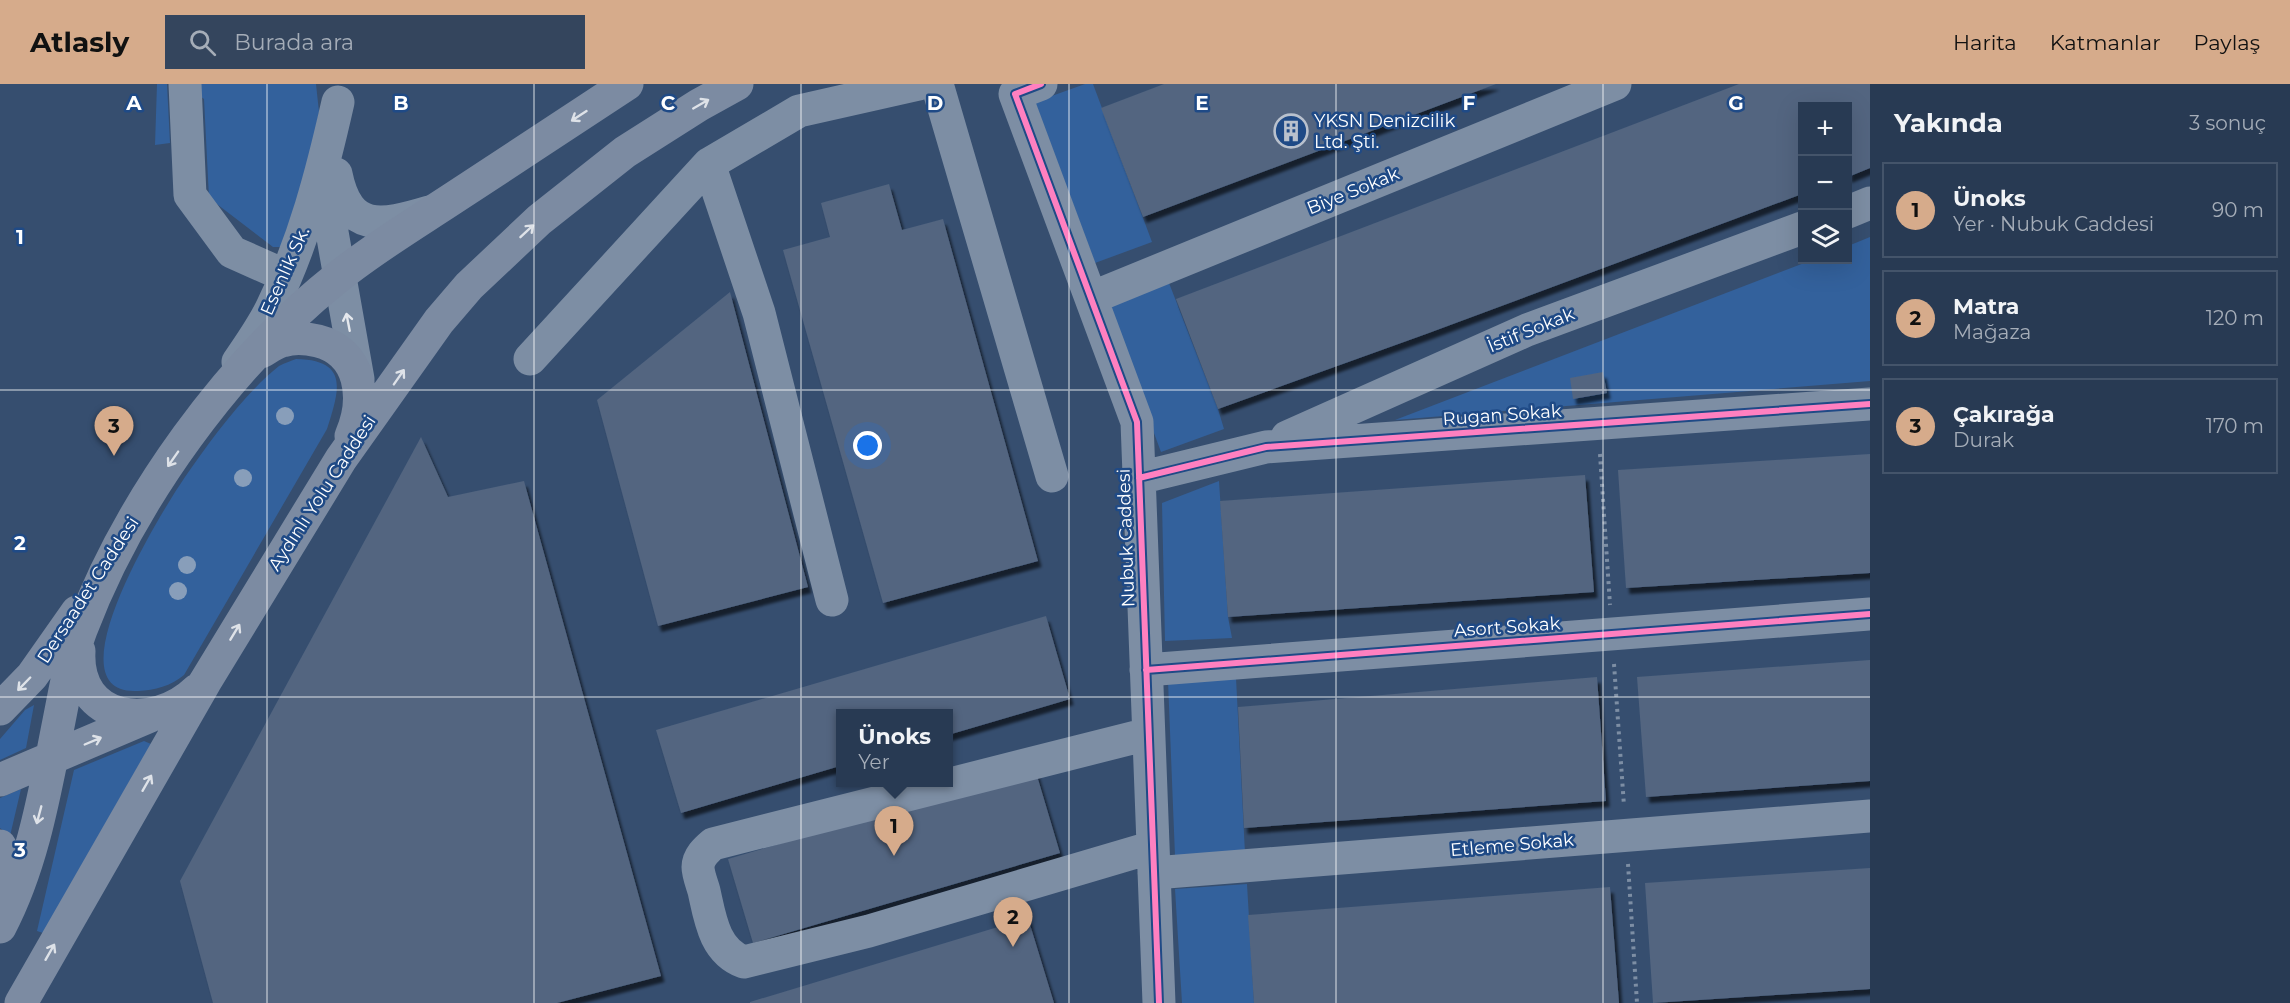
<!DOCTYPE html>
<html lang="tr">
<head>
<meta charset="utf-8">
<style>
	:root { --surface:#283a53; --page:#34455d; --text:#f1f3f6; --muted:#a5adb8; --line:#44546a; --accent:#d6ab8b }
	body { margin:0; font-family:Montserrat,sans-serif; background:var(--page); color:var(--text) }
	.controls { position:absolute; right:18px; top:18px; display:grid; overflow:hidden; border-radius:0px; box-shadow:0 6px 24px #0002 }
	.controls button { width:54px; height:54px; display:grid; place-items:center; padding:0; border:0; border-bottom:2px solid var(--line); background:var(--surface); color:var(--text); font:30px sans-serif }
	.you { position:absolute; left:868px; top:362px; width:21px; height:21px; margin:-15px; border:4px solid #fff; border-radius:50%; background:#1a73e8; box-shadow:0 0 0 9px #1a73e833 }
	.badge { display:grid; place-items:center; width:39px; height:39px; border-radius:50%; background:var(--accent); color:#111; font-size:20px; font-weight:700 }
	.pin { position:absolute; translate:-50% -50px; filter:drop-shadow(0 2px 3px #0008) }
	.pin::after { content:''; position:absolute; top:32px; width:21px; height:18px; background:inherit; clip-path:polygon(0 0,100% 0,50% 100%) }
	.popup { position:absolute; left:836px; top:625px; width:117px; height:78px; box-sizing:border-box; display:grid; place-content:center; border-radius:0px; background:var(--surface); filter:drop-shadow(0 2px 4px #0005); font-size:20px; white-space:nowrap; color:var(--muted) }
	.popup b { font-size:22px; color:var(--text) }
	.popup::after { content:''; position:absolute; left:50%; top:100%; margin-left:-12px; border:12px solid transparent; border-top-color:var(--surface) }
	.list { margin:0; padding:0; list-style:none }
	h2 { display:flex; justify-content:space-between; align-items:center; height:78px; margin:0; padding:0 24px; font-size:26px }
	h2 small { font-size:20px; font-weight:400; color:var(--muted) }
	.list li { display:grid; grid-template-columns:39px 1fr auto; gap:18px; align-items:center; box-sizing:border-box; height:96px; margin:0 12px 12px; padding:0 12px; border:2px solid var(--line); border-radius:0px }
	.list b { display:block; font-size:22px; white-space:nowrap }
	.list p { margin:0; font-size:20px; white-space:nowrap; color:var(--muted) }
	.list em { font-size:20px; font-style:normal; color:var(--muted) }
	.icon { flex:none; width:33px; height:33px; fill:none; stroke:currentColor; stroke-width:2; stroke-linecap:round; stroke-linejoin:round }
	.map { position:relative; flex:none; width:1870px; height:919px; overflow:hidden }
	header { display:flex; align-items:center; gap:36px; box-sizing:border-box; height:84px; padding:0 30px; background:var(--accent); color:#111 }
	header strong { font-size:28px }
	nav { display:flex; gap:33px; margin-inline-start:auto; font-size:21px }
	.search { width:420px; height:54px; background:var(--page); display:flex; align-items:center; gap:15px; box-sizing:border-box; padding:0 21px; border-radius:0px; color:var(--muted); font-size:22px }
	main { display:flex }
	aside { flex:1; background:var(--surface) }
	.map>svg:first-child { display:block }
	.green { fill:#33619c }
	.building { fill:#526580; filter:url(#shadow) }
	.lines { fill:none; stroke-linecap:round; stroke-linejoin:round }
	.path { stroke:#7d8ea4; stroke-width:4; stroke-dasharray:3 4.5; stroke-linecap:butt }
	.minor { stroke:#7d8ea4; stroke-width:33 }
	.major { stroke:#7c8ba2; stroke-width:33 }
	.cycleway-casing { stroke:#1f4a86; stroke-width:10 }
	.cycleway { stroke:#ff80c0; stroke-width:6 }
	.tree { fill:#889eba }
	.oneway { stroke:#dee2e8 }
	.oneway2 { stroke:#e5e8ed }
	.grid { fill:none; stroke:#fff; stroke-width:1.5; stroke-opacity:0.55 }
	.labels { text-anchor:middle; stroke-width:5; stroke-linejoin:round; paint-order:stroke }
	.poi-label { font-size:18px; fill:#fff; stroke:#1f4a86; text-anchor:start }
	.street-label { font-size:18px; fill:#fff; stroke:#1f4a86 }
	.grid-label { font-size:20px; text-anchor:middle; font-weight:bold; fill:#fff; stroke:#1f4a86; stroke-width:5; stroke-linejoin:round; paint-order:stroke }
</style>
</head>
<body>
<header>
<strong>Atlasly</strong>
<div class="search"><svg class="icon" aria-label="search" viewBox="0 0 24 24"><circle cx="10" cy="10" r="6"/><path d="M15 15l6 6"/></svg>Burada ara</div>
<nav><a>Harita</a><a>Katmanlar</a><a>Paylaş</a></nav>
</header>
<main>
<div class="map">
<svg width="1870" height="919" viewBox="0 0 1870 919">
	<defs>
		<filter id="shadow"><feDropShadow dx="3.5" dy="6" stdDeviation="1.5" flood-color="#0009"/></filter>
	</defs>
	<rect width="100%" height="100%" fill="#364e6f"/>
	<path class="green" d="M157,0h10l3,59 -15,2z
		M192,0h124l3,28 -28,135h-18l-64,-49 -5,-99 -11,-8z
		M1085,0h8l59,158 -57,21 -60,-161z
		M1870,153v144l-475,39 417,-160h36v-14z
		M1169,199l49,126 6,20 -63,23 -54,-146z
		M296,275c54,1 43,32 31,70l-143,246c-13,11 -29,15 -46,16 -92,5 27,-185 47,-214 25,-36 60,-84 94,-111 5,-3 12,-5 17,-7z
		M1219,397l9,136 4,21 -67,3 -3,-138z
		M1236,594l9,175 -70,3 -7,-175z
		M34,621l-8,43 -26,12v-21l25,-29z
		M144,657l7,3 -108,189 -6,-2 37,-161z
		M21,705l-11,47 -10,-8v-30z
		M1247,800l7,119h-72l-7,-114z"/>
	<path class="building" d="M1164,0h332l-353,133 -42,-109z
		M1739,0h131v84l-22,9v-71h-46v88l-376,140 -208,75 -42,-110z
		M889,100l13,46 41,-11 95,342 -155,42 -100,-353 47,-13 -9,-34z
		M730,208l78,295 -150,39 -61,-226z
		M1603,288l4,21 -34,6 -3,-21z
		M421,353l27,60 76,-16 137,495 -104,27h-344l-33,-122z
		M1870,370v119l-244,15 -8,-118z
		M1585,391l9,117 -366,25 -8,-116z
		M1046,532l24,83 -122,36v-21h-108v52l-159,47 -25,-83z
		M1870,576v121l-224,16 -9,-120z
		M1597,593l9,124 -362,27 -6,-121z
		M1035,685l25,84 -307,90 -25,-84z
		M1870,784v121l-217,14 -8,-120z
		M1610,803l9,116h-365l-6,-88z
		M1028,834l26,85h-304v-1z"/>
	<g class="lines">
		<path class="path" d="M1600,370l10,151
			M1614,580l10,142
			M1628,780l9,139"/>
		<path class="minor" d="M185,0l5,111 42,57 54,24
			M937,0l115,392
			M1015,10l122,328 22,581
			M1015,10l26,-10
			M709,80l50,149 73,287
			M336,90c12,60 46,52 93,38
			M332,95v53l26,147
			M1848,128l22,-9
			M1091,214l524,-214
			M530,275l179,-195 90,-53 120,-27
			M238,278c12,-18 25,-36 34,-55 32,-65 50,-134 66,-205
			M1287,353l240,-107 275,-102
			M1139,394l127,-31 604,-43
			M1146,586l724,-56
			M1148,650l-435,110c-7,6 -15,13 -15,23 0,7 4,17 6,24 6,27 10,60 40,71l125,-31 284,-84
			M1154,789l716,-57"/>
		<path class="major" d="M261,268c7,-4 14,-9 21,-11 12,-4 24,-3 36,0 44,11 49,58 33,95
			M79,567c-4,72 75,81 118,39
			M0,625l32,-33 45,-64
			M0,696l150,-64
			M0,762c10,17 13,30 11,50
			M0,843c33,-63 45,-136 59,-206 6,-30 11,-62 22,-91 49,-130 148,-267 257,-353 36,-29 76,-53 114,-78 58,-38 117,-77 175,-115
			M21,919l184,-321 136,-223 98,-138 30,-35 70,-66 86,-68 74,-47 38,-21"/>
		<defs>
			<path id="cycleway" d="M1041,0l-26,10 122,328 22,581
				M1139,394l127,-31 604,-43
				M1146,586l724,-56"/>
		</defs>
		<use href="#cycleway" class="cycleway-casing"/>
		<use href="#cycleway" class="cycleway"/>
	</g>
	<g class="tree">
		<circle cx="285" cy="332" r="9"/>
		<circle cx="243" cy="394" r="9"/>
		<circle cx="187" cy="481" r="9"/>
		<circle cx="178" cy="507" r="9"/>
	</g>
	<defs><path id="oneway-shaft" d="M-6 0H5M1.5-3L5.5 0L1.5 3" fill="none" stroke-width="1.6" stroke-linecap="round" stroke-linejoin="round" transform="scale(1.5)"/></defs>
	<g class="oneway">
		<use href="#oneway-shaft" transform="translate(701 20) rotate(-30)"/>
		<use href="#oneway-shaft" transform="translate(579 32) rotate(147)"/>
		<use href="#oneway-shaft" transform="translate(527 147) rotate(-43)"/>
		<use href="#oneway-shaft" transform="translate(399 293) rotate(-55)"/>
		<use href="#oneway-shaft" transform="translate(173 375) rotate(125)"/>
		<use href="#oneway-shaft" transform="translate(235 548) rotate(-59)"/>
		<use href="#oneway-shaft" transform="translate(24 600) rotate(134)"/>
		<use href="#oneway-shaft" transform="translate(93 657) rotate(-23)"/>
		<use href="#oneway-shaft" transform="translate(147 699) rotate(-60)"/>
		<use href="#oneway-shaft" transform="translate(39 731) rotate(105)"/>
		<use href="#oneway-shaft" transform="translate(50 868) rotate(-60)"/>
	</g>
	<use class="oneway2" href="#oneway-shaft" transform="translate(348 238) rotate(-101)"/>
	<path class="grid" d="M267,0v919M534,0v919M801,0v919M1069,0v919M1336,0v919M1603,0v919M0,306h1870M0,613h1870"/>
	<defs>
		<symbol id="building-ring" viewBox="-11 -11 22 22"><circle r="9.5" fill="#1f4a86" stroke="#b9c1cd" stroke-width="1.5"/><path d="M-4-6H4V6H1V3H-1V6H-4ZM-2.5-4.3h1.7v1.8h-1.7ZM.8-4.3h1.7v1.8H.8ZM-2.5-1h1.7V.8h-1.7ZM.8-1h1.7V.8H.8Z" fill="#b9c1cd"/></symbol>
	</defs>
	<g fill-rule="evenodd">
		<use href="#building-ring" x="1272" y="28" width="38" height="38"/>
	</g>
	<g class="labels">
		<g class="poi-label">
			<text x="1314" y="43">YKSN Denizcilik<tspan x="1314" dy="21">Ltd. Şti.</tspan></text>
		</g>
		<g class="street-label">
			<text transform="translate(1353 107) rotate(-22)" y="6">Biye Sokak</text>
			<text transform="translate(285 187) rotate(-66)" y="6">Esenlik Sk.</text>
			<text transform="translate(1531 246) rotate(-22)" y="6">İstif Sokak</text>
			<text transform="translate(1502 331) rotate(-4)" y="6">Rugan Sokak</text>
			<text transform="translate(322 409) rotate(-57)" y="6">Aydınlı Yolu Caddesi</text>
			<text transform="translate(1126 454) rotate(-92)" y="6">Nubuk Caddesi</text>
			<text transform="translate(88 506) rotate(-57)" y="6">Dersaadet Caddesi</text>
			<text transform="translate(1507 543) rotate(-4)" y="6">Asort Sokak</text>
			<text transform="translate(1512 761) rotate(-5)" y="6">Etleme Sokak</text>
		</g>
	</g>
	<g class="grid-label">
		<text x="134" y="26">A</text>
		<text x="401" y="26">B</text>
		<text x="668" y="26">C</text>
		<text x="935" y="26">D</text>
		<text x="1202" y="26">E</text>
		<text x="1469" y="26">F</text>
		<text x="1736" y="26">G</text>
		<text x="20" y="160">1</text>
		<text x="20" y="466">2</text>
		<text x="20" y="773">3</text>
	</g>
</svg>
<div class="controls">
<button>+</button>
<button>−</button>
<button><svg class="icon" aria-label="layers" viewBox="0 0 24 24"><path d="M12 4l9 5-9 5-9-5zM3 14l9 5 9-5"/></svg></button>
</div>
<div class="you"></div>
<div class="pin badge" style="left:894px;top:772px">1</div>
<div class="popup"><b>Ünoks</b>Yer</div>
<div class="pin badge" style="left:1013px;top:863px">2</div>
<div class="pin badge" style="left:114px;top:372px">3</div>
</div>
<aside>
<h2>Yakında<small>3 sonuç</small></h2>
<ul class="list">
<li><span class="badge">1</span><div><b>Ünoks</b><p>Yer · Nubuk Caddesi</p></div><em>90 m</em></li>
<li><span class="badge">2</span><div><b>Matra</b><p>Mağaza</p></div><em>120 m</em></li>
<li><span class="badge">3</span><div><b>Çakırağa</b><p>Durak</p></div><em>170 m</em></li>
</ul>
</aside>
</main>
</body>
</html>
